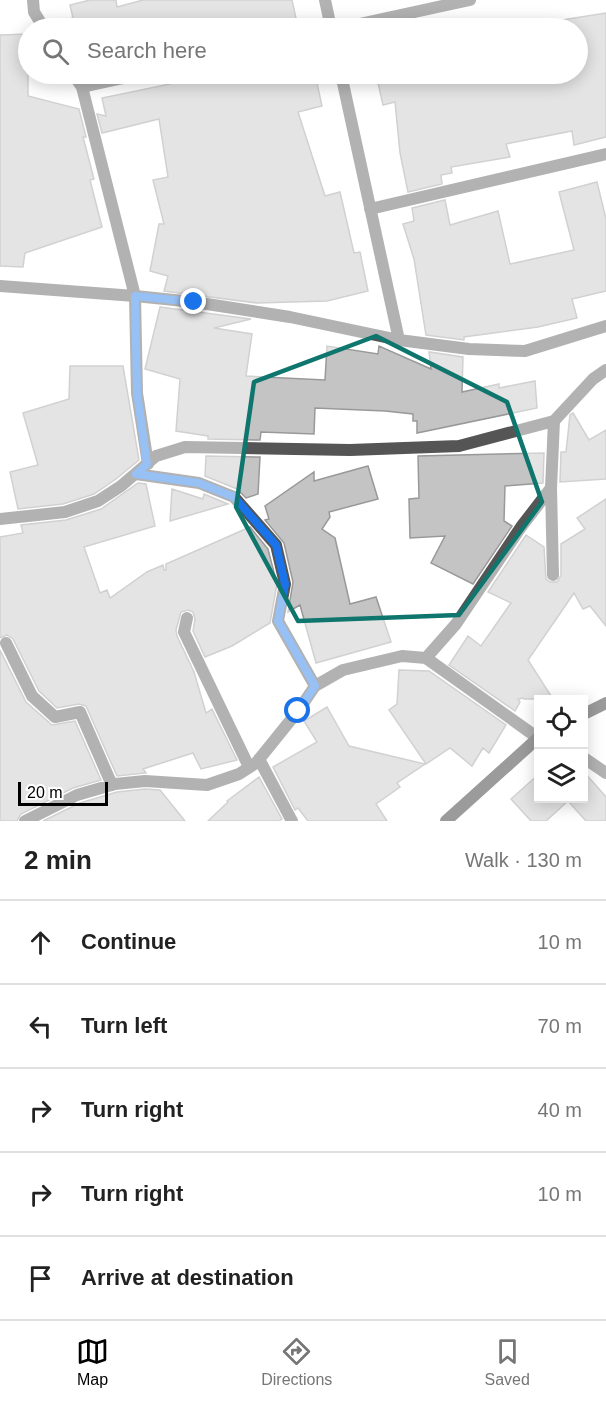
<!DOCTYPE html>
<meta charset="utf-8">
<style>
:root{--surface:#fff;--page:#f6f6f6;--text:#222;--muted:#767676;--line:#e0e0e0;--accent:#000}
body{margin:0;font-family:Helvetica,sans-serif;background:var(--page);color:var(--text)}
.controls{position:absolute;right:18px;bottom:18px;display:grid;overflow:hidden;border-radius:0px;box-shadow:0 3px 15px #0003}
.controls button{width:54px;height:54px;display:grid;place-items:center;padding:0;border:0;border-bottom:2px solid var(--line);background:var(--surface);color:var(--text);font:30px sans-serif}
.scale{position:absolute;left:18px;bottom:15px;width:90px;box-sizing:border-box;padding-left:6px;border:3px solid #000;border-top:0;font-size:16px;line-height:21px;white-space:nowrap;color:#000;-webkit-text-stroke:4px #fff;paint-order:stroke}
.stop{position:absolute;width:18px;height:18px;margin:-14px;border:4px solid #1a73e8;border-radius:50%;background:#fff}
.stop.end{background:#1a73e8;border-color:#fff;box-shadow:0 2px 6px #0008}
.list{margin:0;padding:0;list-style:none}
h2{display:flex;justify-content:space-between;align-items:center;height:78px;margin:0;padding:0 24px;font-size:26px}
h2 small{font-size:20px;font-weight:400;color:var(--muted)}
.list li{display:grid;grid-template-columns:39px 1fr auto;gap:18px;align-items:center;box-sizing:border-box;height:84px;padding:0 24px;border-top:2px solid var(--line)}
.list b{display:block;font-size:22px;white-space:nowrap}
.list em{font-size:20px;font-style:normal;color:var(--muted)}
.icon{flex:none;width:33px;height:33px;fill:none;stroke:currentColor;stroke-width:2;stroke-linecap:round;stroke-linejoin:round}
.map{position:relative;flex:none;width:606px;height:821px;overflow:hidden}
.search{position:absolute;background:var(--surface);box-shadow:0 3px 15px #0003;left:18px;right:18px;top:18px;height:66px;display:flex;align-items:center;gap:15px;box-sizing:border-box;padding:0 21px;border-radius:33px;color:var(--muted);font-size:22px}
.sheet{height:498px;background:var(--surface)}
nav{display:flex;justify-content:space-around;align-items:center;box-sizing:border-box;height:84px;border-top:2px solid var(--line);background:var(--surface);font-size:16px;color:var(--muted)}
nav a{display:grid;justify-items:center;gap:3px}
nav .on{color:var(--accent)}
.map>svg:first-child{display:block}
</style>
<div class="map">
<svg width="606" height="821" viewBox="0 0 606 821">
<rect width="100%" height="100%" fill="#fff"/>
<path fill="#c4c4c4" stroke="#999" stroke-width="1.5" d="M90 0H116L117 7 143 0H292L297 23 256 28H66L65 20 73 18 70 5Z
M606 13V137L574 145 572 131 506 144 510 157 451 167 452 173 441 175 442 184 408 192 400 153 395 102 383 105 376 74H578V28H531L568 19Z
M28 34V96L79 109 86 137H83L94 179 90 180 102 227 25 253 23 267 0 266V35Z
M191 74H315L322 106 298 112 325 196 340 192 354 253 360 252 368 291 327 301 257 303 164 291 168 276 150 271 159 224H164L153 180 168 177 159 119 102 133 97 114 106 116 102 98 170 84 169 81Z
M597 182 606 219V291L572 299 577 318 538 327 464 337V340L426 335 414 259 403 224 414 221 412 208 445 200 450 225 498 211 510 264 574 250 559 192Z
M160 307 251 319 214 328 252 334 246 376 325 380 327 346 378 354 379 346 431 369 429 352 463 357 462 392 499 384V388L535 381 537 408 417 433V421H413V414L385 411 315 408 314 434 261 432 260 440 208 439V436L176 431 180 379 145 369Z
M70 366H123L139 460 116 479 94 494 63 504 18 509 10 472 38 465 23 413 69 399Z
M573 413 589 440 606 430V479L560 482 561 452H566L570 415Z
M544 453 543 483 505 486 504 521 512 526 473 584 431 563 445 536 410 538 409 499 419 498 418 456Z
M206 456 260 457 258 494 246 498 237 489 205 476Z
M368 466 378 499 329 512 330 517 322 529 335 538 350 604 376 597 391 642 316 663 300 605 288 612 293 582 284 543 265 520 269 519 265 506 314 472V481Z
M138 483 146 484 155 526 84 547 100 593 107 590 110 598 147 572 163 565 164 570H166V564L250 527 268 549 277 584 270 623 232 646 205 657 193 631 195 619 193 612 188 610 181 612 176 630 177 636 194 672 206 713 212 709 237 760 201 769 193 753 143 769 146 773 117 776 86 706 79 704 57 708 39 691 13 639 7 635 0 638V537L23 533 21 525 66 520 101 509Z
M172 489 203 499 204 494 228 504 170 521Z
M606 499V626L590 606 583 609 574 593 528 660 553 699H524L523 698 518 699 520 702 515 711 449 665 468 636 481 646 511 603 488 592 526 535 544 547 546 579 550 582H557L561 575V544L585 529 577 518Z
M0 650 26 702 52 725 75 721 101 780 73 788 21 814 17 821H0Z
M399 670 429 671 506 725 489 753 483 748 472 766 450 748 426 764 389 710 397 704Z
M327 707 349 746 425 764 397 783 400 787 376 804 387 821H308L298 808 295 810 273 767 317 742 304 721Z
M584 772 606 797V821H586L568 801 546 821H531L511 799 538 775V798H584Z
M259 777 282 819 279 821H208L228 802 227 801Z
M145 789 160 790 185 821H43L80 803 117 792Z"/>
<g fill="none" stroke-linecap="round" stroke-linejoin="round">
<path stroke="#555" stroke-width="12" d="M135 296 137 393 148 464
M136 474 199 483 234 497 276 545 285 584 278 621 315 686
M584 758 606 773"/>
<path stroke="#555" stroke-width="12" d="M33 0 34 12 44 28
M325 0 331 28
M341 28 470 0
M73 74 82 87 135 296
M341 74 399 340
M82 87 142 74
M370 209 606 154
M0 286 135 296 194 302 290 317 399 340 469 349 525 351 606 326
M0 519 65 512 98 501 121 486 156 456 185 447 350 450 459 446 554 421 593 379 606 370
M553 575 551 488 554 421
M187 618 184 632 249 767
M6 643 32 696 55 717 80 712 112 785
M426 658 456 624 521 527 551 488
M259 759 292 821
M25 821 77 795 115 784 145 781 207 785 239 774 256 763 298 711 315 686 343 670 402 656 426 658 538 738"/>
<path stroke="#222" stroke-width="12" d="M584 714 606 703
M446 821 538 738"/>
</g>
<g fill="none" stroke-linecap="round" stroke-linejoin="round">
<path stroke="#1a73e8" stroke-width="8" d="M194 302 135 296 137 393 147 464 136 474 199 483 234 497 276 545 285 584 278 621 315 686 298 711"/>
</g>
<path d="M0 0H606V821H0ZM376 336 507 402 542 502 459 615 298 621 236 507 254 382Z" fill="#fff" fill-opacity=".55" fill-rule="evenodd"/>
<path fill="none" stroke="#0f766e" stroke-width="4.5" stroke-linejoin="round" d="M376 336 507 402 542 502 459 615 298 621 236 507 254 382Z"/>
</svg>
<div class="controls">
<button><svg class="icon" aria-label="locate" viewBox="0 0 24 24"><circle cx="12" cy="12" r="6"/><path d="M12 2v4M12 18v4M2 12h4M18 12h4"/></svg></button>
<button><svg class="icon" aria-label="layers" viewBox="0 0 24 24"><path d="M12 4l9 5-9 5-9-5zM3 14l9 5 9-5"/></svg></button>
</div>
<div class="scale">20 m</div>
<div class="stop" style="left:298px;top:711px"></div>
<div class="stop end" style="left:194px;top:302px"></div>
<div class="search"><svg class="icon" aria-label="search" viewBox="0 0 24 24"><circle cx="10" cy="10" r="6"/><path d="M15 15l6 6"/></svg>Search here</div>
</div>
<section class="sheet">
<h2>2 min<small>Walk · 130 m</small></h2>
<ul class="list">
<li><svg class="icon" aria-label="ahead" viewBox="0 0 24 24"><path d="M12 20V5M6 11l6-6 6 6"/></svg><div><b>Continue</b></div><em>10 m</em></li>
<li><svg class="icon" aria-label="left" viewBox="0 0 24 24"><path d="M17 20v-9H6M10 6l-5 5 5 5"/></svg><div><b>Turn left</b></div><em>70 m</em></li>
<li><svg class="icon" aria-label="right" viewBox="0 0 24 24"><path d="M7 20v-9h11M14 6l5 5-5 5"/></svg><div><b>Turn right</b></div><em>40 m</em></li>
<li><svg class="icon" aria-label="right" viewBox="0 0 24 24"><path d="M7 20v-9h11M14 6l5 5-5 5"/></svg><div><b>Turn right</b></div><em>10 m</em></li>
<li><svg class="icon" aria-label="arrive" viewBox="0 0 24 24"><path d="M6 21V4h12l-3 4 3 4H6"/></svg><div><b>Arrive at destination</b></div></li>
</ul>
</section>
<nav>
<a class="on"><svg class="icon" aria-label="map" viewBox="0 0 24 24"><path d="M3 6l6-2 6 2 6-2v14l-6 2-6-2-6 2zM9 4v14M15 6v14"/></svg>Map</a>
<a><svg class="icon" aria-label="directions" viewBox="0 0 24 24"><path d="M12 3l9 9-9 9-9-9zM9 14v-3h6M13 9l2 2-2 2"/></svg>Directions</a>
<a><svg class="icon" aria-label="saved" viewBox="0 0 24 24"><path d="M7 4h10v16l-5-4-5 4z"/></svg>Saved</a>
</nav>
